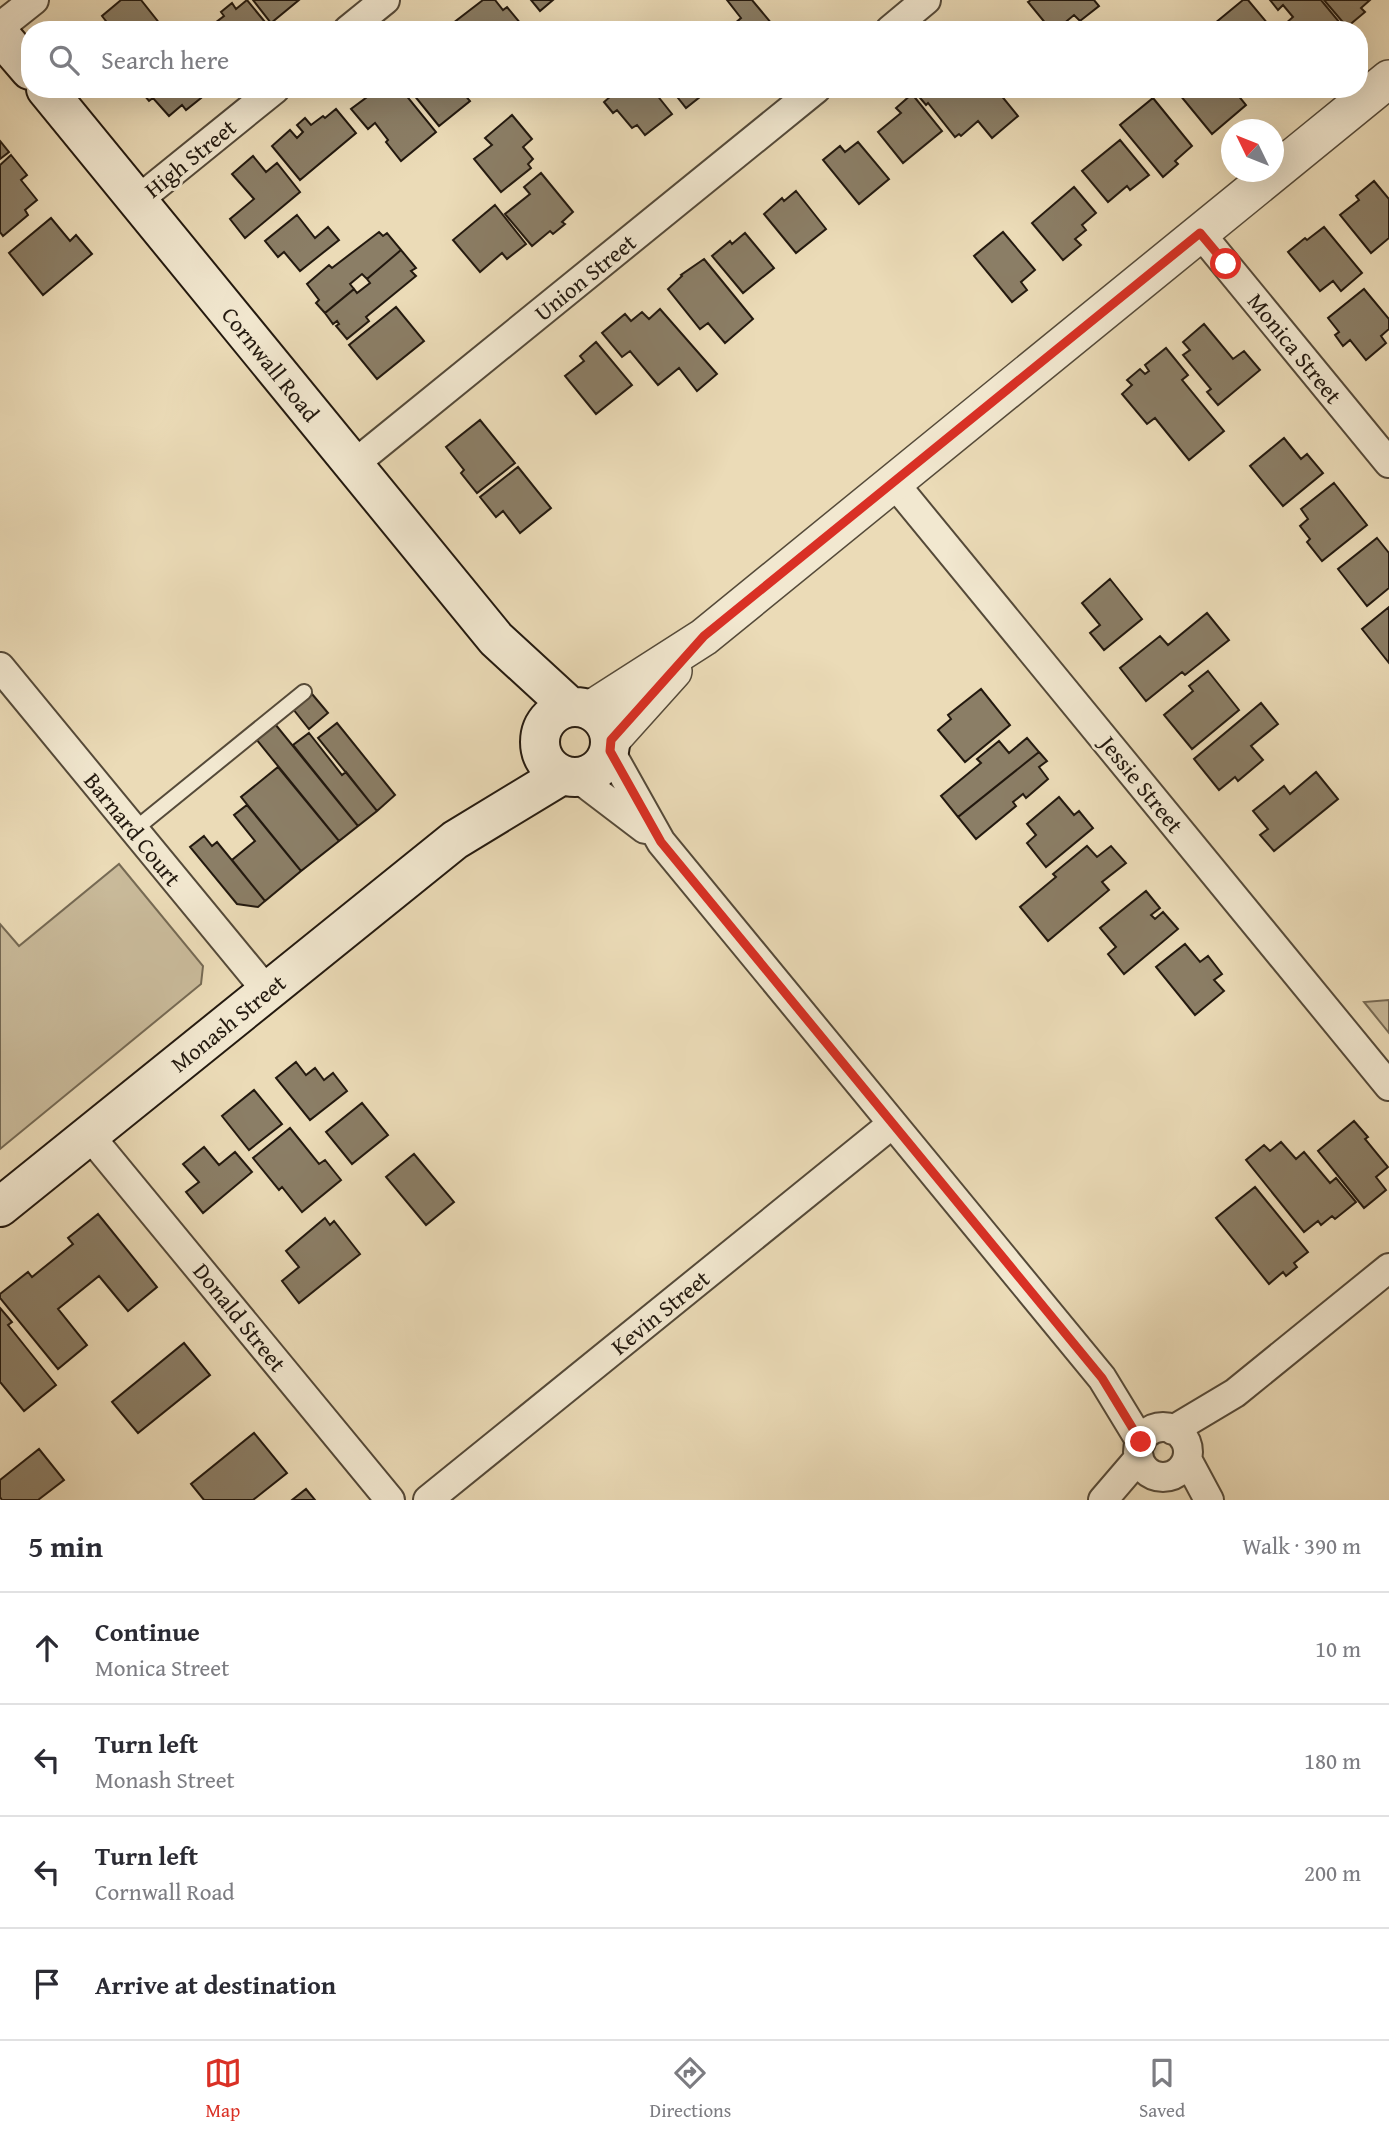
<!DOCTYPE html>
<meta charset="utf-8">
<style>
:root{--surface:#fff;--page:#f7f7f7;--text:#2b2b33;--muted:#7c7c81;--line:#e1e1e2;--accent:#d93025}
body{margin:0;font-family:"Gentium Book Plus",serif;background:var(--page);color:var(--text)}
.compass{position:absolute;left:1221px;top:119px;width:63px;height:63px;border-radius:50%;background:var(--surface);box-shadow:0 7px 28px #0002;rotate:313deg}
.stop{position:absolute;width:21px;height:21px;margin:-16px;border:5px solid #d93025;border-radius:50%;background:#fff}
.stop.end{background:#d93025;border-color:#fff;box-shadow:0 2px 7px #0008}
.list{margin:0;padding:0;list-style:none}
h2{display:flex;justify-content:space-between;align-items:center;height:91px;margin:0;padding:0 28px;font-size:30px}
h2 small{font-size:23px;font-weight:400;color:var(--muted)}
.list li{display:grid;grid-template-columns:46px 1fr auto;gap:21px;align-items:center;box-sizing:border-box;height:112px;padding:0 28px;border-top:2px solid var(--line)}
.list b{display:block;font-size:26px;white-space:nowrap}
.list p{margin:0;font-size:23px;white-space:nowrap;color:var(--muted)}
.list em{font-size:23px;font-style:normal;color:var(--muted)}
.icon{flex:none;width:38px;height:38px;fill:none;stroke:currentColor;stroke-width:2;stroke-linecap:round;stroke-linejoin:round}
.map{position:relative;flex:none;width:1389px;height:1500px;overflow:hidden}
.search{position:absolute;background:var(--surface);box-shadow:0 7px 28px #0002;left:21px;right:21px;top:21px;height:77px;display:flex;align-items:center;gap:18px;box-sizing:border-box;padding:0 24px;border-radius:28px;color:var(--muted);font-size:26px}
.sheet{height:539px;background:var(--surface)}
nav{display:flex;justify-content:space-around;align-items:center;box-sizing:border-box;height:98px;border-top:2px solid var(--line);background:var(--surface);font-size:19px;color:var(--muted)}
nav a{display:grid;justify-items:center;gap:4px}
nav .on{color:var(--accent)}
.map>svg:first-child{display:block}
</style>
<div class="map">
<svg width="1389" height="1500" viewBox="0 0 1389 1500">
<rect width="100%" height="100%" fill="#ebdbb7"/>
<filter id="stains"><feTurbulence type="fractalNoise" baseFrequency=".00286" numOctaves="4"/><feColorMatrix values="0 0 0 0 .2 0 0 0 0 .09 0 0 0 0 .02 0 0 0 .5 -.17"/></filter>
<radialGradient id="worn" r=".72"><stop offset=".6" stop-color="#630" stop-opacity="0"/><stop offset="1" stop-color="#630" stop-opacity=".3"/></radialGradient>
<path fill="#c9ba9a" stroke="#766a54" stroke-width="2" d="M119 864 203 966 201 984 0 1149V924L19 946Z
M1389 1000V1033L1364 1002Z"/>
<path fill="#8b7e66" stroke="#23190f" stroke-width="2" d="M121 0H141L164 29 113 30 102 16Z
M247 0 265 22 256 30H221L215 23 224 16 221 12 232 3 236 9Z
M253 0H299L271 23Z
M483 0H495L503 10 507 7 526 30H444Z
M531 0H553L540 11Z
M727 0H752L777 30H727L741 18Z
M1031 0H1094L1099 6 1080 21 1074 15 1056 30H1051L1028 2Z
M1243 0H1248L1273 30H1211L1209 28Z
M1270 0H1321L1345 29 1290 30 1285 24 1293 17 1283 5 1278 10Z
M1324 0H1370L1361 8 1365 12 1347 27Z
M139 89H194L201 98 186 110 182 105 169 116 153 98 149 101Z
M364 89H401L436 132 401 161 386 142 388 140 375 123 368 129 351 109 367 97 362 91Z
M409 89H460L470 101 439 126Z
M619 89H652L672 114 645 135 637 125 632 128 617 110 613 113 604 102Z
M671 89H715L707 96 705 93 686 108Z
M920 89H996L1018 116 992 138 978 121 961 136 959 134 955 137 928 103 926 105 916 93Z
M1175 89H1233L1246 105 1212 134Z
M912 94 942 131 903 163 878 132 901 113 896 108Z
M1153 98 1192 146 1175 161 1178 164 1163 177 1120 125Z
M336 109 356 133 300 180 272 146 290 130 297 138 303 132 297 125 305 118 311 125 323 116 325 118Z
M512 115 532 139 523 147 533 159 528 164 531 168 501 192 474 159 492 145 485 138Z
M1120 140 1149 175 1130 190 1127 186 1108 202 1082 171Z
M0 141 9 152 0 159Z
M858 142 889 179 859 204 823 160 840 146 845 152Z
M11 155 27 175 21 180 37 200 25 210 28 215 3 236 0 232V165Z
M253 156 266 172 277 163 300 192 245 238 230 219 254 199 232 174Z
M541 173 573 212 562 222 565 224 553 234 550 231 532 246 505 214 530 194 524 187Z
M1374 181 1389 199V238L1371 253 1340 215 1359 200 1356 196Z
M1074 187 1096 213 1082 225 1086 230 1075 239 1081 245 1063 260 1032 223Z
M796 191 826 229 796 253 764 214 782 198 784 201Z
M495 205 526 244 507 259 502 253 480 272 453 240Z
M297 215 315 238 328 227 339 240 300 271 284 252 278 257 265 241Z
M51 218 70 241 76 235 92 254 43 295 9 253Z
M1324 227 1362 273 1341 291 1333 281 1320 291 1288 252 1305 238 1307 240Z
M379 232 383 236 387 233 401 250 367 279 362 274 350 284 354 289 325 313 316 303 319 300 307 284 329 265 332 268Z
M1003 232 1035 270 1021 282 1027 290 1012 302 974 256Z
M745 233 774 268 743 293 712 256 730 241 732 244Z
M401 250 416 268 411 271 416 276 366 317 369 321 347 339 336 326 339 324 337 321 333 324 325 313 354 289 357 293 370 283 367 279Z
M704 259 753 319 725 343 708 323 700 329 668 289 682 276 681 275Z
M1364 289 1389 319V329L1381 336 1386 343 1366 360 1350 340 1343 346 1335 335 1339 332 1328 318Z
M396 307 424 341 377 379 349 345Z
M660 309 717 374 697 391 679 368 658 385 630 351 622 357 602 333 625 314 631 321 642 312 649 319Z
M1204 324 1233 359 1244 351 1260 370 1218 405 1207 392 1211 389 1183 355 1190 350 1183 342Z
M596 342 632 385 596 414 565 376 584 361 580 356Z
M1166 348 1188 375 1182 380 1224 431 1189 460 1155 418 1147 424 1122 394 1132 385 1127 380 1140 369 1145 374 1149 371 1145 365Z
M480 420 515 463 477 493 461 473 464 470 446 447Z
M1284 438 1301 459 1307 454 1323 473 1283 506 1250 466Z
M518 467 551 508 520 533 503 511 496 517 480 497Z
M1334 483 1367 525 1322 561 1307 542 1310 539 1300 526 1308 519 1301 509Z
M1377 538 1389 553V588L1367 606 1338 569Z
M1110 579 1142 619 1104 650 1090 633 1100 625 1082 603Z
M1389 607V663L1362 629Z
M1207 613 1229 640 1185 675 1182 672 1146 701 1120 668 1160 636 1168 645Z
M1208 671 1239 710 1192 749 1164 715 1193 691 1189 686Z
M981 689 1010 725 965 762 938 730 951 719 948 715Z
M312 694 328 713 309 729 293 709Z
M1261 703 1278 724 1251 746 1263 760 1238 781 1235 777 1219 790 1194 759Z
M337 723 395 795 377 811 318 738Z
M275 724 358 826 339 841 256 739Z
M309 733 342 775 346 772 377 811 358 826 293 745Z
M1027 738 1039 752 958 817 941 796 981 763 977 759 999 741 1009 753Z
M1039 752 1047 761 1039 767 1048 779 1026 798 1023 794 1013 802 1016 806 976 839 958 817Z
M278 767 339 841 301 871 241 797Z
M1316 772 1338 799 1274 851 1260 835 1268 829 1253 811 1284 786 1290 794Z
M1059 797 1074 815 1079 811 1093 828 1046 867 1027 843 1036 835 1027 824Z
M247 805 301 871 265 901 232 860 255 841 234 815Z
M204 836 212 846 217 842 265 901 258 907 237 904 190 847Z
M1087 846 1097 857 1111 846 1126 863 1102 882 1109 890 1048 941 1020 907 1056 877 1053 874Z
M1146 891 1160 908 1151 915 1155 919 1163 912 1178 929 1124 974 1108 954 1116 947 1100 928Z
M1185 944 1200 962 1208 956 1222 974 1214 980 1224 991 1195 1015 1156 967Z
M296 1062 306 1075 315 1068 324 1080 333 1073 347 1091 310 1120 276 1078Z
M254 1090 282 1124 249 1150 222 1116Z
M362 1103 388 1135 352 1164 326 1132Z
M1354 1121 1368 1137 1365 1139 1388 1167 1376 1177 1386 1190 1364 1208 1318 1151Z
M290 1128 319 1164 325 1160 341 1180 302 1212 282 1187 279 1190 253 1158Z
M1281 1142 1296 1159 1304 1152 1330 1183 1336 1178 1356 1202 1335 1219 1332 1216 1321 1225 1318 1221 1304 1232 1246 1160 1264 1145 1270 1151Z
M204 1147 219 1165 235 1152 252 1172 203 1213 186 1192 199 1182 183 1164Z
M414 1154 454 1202 426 1225 386 1177Z
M1255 1187 1308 1252 1294 1263 1297 1267 1286 1276 1283 1272 1269 1284 1216 1218Z
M98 1214 157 1287 128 1311 99 1276 58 1309 87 1345 58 1369 0 1298V1294L28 1272 32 1277 73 1244 68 1238Z
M325 1218 330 1225 334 1221 360 1254 299 1303 282 1281 299 1267 286 1251Z
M0 1308 12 1322 8 1325 56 1385 24 1411 0 1382Z
M184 1343 210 1375 138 1433 112 1402Z
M254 1433 287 1473 253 1500H204L191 1484Z
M39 1449 64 1480 38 1500H2L0 1497V1480Z
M306 1489 315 1500H292Z"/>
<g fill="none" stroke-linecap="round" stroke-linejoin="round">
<g stroke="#554a39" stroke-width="18">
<path id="service" d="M134 830 304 692"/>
</g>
<g stroke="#554a39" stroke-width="32">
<path id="minor" d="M0 27 34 0
M348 30 385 0
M890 30 926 0
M138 200 275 89
M1200 233 1389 463
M353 465 816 89
M894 483 1389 1086
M0 667 267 991
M610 751 661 842 1102 1378 1141 1442
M578 778 645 829
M89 1135 390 1500
M1138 1452a25 25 0 1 1 50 0a25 25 0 1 1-50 0Z
M1173 1430 1235 1393 1389 1268
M1187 1459 1209 1500
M428 1500 892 1124
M1103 1500 1139 1458"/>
</g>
<g stroke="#554a39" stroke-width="40">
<path id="tertiary" d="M590 710 704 637 1389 79
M611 740 673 671"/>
</g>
<g stroke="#23190f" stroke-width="42">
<path id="secondary" d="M0 35 30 70
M46 89 496 639 570 707
M540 742a35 35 0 1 1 70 0a35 35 0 1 1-70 0Z
M0 1207 455 840 562 775"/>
</g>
<use href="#service" stroke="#f2e8d0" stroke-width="14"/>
<use href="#minor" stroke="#f2e8d0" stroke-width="28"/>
<use href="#tertiary" stroke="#f2e8d0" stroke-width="37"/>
<use href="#secondary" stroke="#f2e8d0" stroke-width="38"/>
</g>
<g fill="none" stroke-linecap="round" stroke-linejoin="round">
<path stroke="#d93025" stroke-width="9" d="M1141 1442 1102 1378 661 842 610 751 611 740 704 636 1200 233 1226 264"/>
</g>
<g text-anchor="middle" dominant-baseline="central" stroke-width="6" stroke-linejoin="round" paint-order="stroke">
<g font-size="23" fill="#23190f" stroke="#f2e8d0">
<text transform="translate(190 158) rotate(-39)">High Street</text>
<text transform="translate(585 277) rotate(-39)">Union Street</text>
<text transform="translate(1295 348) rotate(51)">Monica Street</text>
<text transform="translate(271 364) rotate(51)">Cornwall Road</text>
<text transform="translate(1142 784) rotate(51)">Jessie Street</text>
<text transform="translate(133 829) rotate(51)">Barnard Court</text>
<text transform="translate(228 1023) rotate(-39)">Monash Street</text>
<text transform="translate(660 1312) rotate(-39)">Kevin Street</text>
<text transform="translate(240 1317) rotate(51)">Donald Street</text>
</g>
</g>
<rect width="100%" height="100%" filter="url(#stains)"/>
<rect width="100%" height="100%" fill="url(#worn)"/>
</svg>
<svg class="compass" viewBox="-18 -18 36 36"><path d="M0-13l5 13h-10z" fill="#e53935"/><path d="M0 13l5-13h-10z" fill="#7c7c81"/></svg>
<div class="stop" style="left:1226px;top:264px"></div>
<div class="stop end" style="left:1141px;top:1442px"></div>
<div class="search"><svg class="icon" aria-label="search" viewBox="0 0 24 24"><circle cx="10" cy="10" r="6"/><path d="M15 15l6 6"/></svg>Search here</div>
</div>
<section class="sheet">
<h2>5 min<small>Walk · 390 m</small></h2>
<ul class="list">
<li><svg class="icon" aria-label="ahead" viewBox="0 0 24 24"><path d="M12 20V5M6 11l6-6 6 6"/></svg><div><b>Continue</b><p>Monica Street</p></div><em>10 m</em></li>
<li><svg class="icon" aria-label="left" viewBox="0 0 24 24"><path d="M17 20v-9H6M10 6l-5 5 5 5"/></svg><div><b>Turn left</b><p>Monash Street</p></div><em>180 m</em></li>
<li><svg class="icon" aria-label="left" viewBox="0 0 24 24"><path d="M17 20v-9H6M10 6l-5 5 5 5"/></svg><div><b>Turn left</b><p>Cornwall Road</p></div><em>200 m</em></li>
<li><svg class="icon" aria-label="arrive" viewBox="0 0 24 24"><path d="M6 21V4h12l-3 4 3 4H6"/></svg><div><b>Arrive at destination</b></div></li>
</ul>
</section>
<nav>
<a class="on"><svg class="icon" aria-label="map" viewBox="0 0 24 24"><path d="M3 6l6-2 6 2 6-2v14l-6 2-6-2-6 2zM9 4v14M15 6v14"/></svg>Map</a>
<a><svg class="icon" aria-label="directions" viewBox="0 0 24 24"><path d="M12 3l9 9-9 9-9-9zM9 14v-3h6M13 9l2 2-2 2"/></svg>Directions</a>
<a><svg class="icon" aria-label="saved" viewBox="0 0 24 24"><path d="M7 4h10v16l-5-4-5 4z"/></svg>Saved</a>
</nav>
